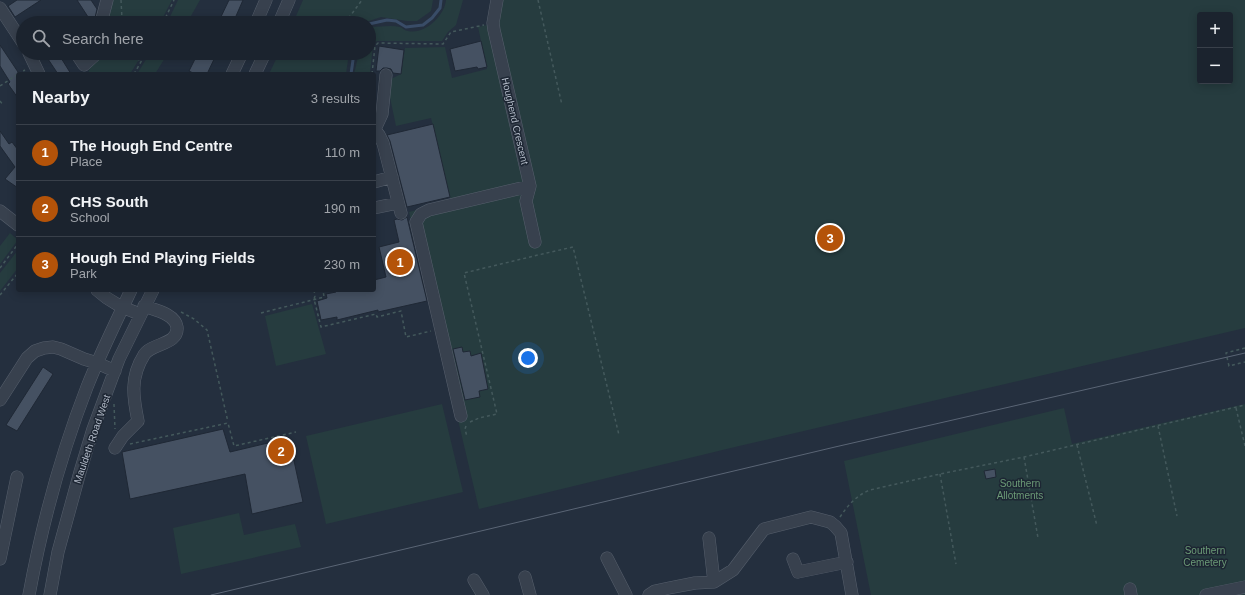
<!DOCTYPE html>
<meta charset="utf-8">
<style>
:root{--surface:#1b232e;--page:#282f3a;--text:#f1f3f6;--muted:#a0a4aa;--line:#39404a;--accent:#b45309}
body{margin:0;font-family:Helvetica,sans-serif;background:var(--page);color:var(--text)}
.controls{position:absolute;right:12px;top:12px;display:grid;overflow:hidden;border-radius:4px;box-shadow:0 2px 10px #0003}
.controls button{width:36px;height:36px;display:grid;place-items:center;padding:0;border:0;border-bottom:1px solid var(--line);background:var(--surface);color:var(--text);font:20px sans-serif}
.you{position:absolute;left:528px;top:358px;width:14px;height:14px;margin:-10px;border:3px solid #fff;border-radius:50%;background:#1a73e8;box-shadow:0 0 0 6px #1a73e833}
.badge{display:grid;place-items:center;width:26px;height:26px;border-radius:50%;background:var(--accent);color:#fff;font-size:13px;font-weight:700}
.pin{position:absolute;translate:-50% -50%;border:2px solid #fff;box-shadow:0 1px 4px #0006}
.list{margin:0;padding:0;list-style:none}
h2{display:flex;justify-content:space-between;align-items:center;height:52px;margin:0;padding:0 16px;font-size:17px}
h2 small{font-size:13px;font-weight:400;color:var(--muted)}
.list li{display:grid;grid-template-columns:26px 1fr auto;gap:12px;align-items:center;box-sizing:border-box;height:56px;padding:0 16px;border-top:1px solid var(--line)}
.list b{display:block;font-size:15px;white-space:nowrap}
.list p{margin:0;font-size:13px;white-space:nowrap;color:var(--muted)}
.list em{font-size:13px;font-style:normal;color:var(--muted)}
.icon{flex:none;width:22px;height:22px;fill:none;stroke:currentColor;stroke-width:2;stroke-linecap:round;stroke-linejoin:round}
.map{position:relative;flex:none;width:1245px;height:595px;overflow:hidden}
.search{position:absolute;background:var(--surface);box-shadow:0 2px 10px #0003;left:16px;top:16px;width:360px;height:44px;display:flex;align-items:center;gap:10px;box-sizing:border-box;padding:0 14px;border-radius:22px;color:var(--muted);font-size:15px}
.panel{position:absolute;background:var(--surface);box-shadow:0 2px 10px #0003;left:16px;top:72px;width:360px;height:220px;border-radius:4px}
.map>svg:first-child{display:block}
</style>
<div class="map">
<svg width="1245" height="595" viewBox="0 0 1245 595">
<rect width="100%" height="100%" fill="#242f3e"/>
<path fill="#263c3f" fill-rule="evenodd" d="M108 0H172L160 23H102Z
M178 0H200L187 23H167Z
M303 0H433L431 11 417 21H407L381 17 363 23H293Z
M446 0H463L456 25 448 32 442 41H377L373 44 370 74H354L359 53H369V29L371 27C380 27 391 25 400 27 403 28 405 31 408 31 425 35 445 15 446 0Z
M491 0H1245V328L739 446 479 509 409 212 451 201 431 118 396 126 389 93V80L401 74 405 48 445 47 452 78 487 69 478 27 487 25ZM1200 15H1230V81H1200Z
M94 53H143L130 74H88Z
M150 53H168L155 74H137Z
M279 53H349L346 74H269Z
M10 233 18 240 0 264V246Z
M18 250V268L0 291V273Z
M312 304 326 354 276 366 265 316Z
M442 404 463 492 326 524 306 436Z
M1245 404V595H871L844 461 1064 408 1072 444Z
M239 513 244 535 295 524 301 547 181 574 173 528Z"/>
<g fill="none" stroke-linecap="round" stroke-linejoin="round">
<path stroke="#394c67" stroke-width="3" d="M369 24 387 20 396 21 406 27 423 25 432 18 440 8 441 0
M351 74 354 53"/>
</g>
<path fill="#455162" stroke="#1f2835" d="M17 0H41L15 17 8 6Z
M77 0H91L97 9 94 22 92 23Z
M229 0H243L233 23H218Z
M481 41 487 67 478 69 477 67 455 71 450 49Z
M0 45 18 72V98L8 84 10 82 0 66Z
M379 46 404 50 401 74 393 73 391 69 387 68H383L380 71H376Z
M44 53H58L71 74H58Z
M196 53H217L207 74H195L189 71 195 59H193Z
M433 124 450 197 407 207 390 141 387 135Z
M0 131 9 144 12 142 18 150V188L5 179 15 167 0 146Z
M407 217 427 301 378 312V310L337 320V317L321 320 317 301 327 298 326 294 336 292 335 290H374V280L386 277 379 247 399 242 394 220 397 219 402 220Z
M462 347 463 352 470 351 471 356 481 353 488 389 479 391 480 397 465 400 453 349Z
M43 367 53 374 17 431 6 425Z
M223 429 230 452 289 438 303 502 252 514 245 474 130 499 122 452Z
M995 469 996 477 986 479 984 471Z"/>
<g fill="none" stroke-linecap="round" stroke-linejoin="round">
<g stroke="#565f6c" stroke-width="13">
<path id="minor" d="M497 0 493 23 494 30 530 186 526 201 535 242
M0 8 23 43
M101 23 107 0
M256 23 266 0
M279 23 289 0
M29 53 39 74
M76 53 84 65 94 56 95 53
M232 74 242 53
M255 74 265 53
M374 129 379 135 383 143 401 213
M375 129 382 114 386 75
M374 182 392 177
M374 208 398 203
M0 211 18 225
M97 290C110 302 123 308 140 314
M0 400 27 358 35 351 44 348 53 347 61 349 84 359 97 363 115 371
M461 416 416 222 421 214 429 210 530 186
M115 448 123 436 138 421C133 397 130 377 144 355 151 343 179 345 177 327 175 314 155 310 144 306
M709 538 714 582
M607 558 626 595
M0 559 17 477
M793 559 798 572 847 562
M525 577 530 595
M474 580 483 595
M1130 589 1131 595
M29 595C42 524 61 454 87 387 100 354 116 322 131 290
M50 595 58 552 80 472 93 429 119 359 153 290
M649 595 655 591 669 588 695 583 714 582 733 570 764 529 811 517 830 522 835 526 841 533 852 595
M1206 595 1245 587"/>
</g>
<path stroke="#44595c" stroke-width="1.5" stroke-dasharray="3 3" stroke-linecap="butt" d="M121 0 122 19
M538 0 562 105
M114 18 122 19 124 23
M163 23 174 0
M345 23 362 0
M134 53 140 61
M276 54C288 57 314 61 324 53
M18 74 25 70
M134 74 146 53
M372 74 375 46 378 43 443 44 451 32 484 25
M0 86 18 74
M0 101 3 105
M374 251H375
M0 268 18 244
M314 290 315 296 314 299 321 327 376 314 377 317 401 311 406 337 431 331
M0 295 18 273
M181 312 194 319 207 330 228 422
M261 313 324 297 323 290
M1245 348 1226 353 1229 366 1245 362
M114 404 115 429
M1236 408 1245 446
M470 422 479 418 497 414 464 273 538 255 573 247 619 435
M466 426 465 429 467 437
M1158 426 1177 516
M130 444 228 423 234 446 296 432
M1077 445 1097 526
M1024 457 1038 538
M940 474 956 564
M840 517C848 505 857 495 870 490L940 474 1024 457 1245 405"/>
<use href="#minor" stroke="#38414e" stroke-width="12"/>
<path stroke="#5a6575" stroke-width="1" d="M211 595 835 447 1245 353"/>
</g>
<g text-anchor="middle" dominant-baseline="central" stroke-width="3" stroke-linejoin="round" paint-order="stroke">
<g font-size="10" fill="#b4bcc9" stroke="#1d2633">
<text transform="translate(515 121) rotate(77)">Houghend Crescent</text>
<text transform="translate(92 439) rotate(-71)">Mauldeth Road West</text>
</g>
<g font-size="10" fill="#6b9a76" stroke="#1d2633">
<text x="1020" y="483">Southern<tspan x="1020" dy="12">Allotments</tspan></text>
<text x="1205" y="550">Southern<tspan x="1205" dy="12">Cemetery</tspan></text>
</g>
</g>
</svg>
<div class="controls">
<button>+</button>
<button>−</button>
</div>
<div class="you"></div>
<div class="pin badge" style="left:400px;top:262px">1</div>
<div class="pin badge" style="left:281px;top:451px">2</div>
<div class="pin badge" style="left:830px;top:238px">3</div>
<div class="search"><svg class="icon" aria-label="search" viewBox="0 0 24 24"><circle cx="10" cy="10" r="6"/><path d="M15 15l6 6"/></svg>Search here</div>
<section class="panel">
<h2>Nearby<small>3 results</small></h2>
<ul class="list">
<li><span class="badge">1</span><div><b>The Hough End Centre</b><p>Place</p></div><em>110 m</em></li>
<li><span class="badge">2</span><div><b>CHS South</b><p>School</p></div><em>190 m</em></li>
<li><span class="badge">3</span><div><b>Hough End Playing Fields</b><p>Park</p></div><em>230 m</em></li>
</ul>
</section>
</div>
